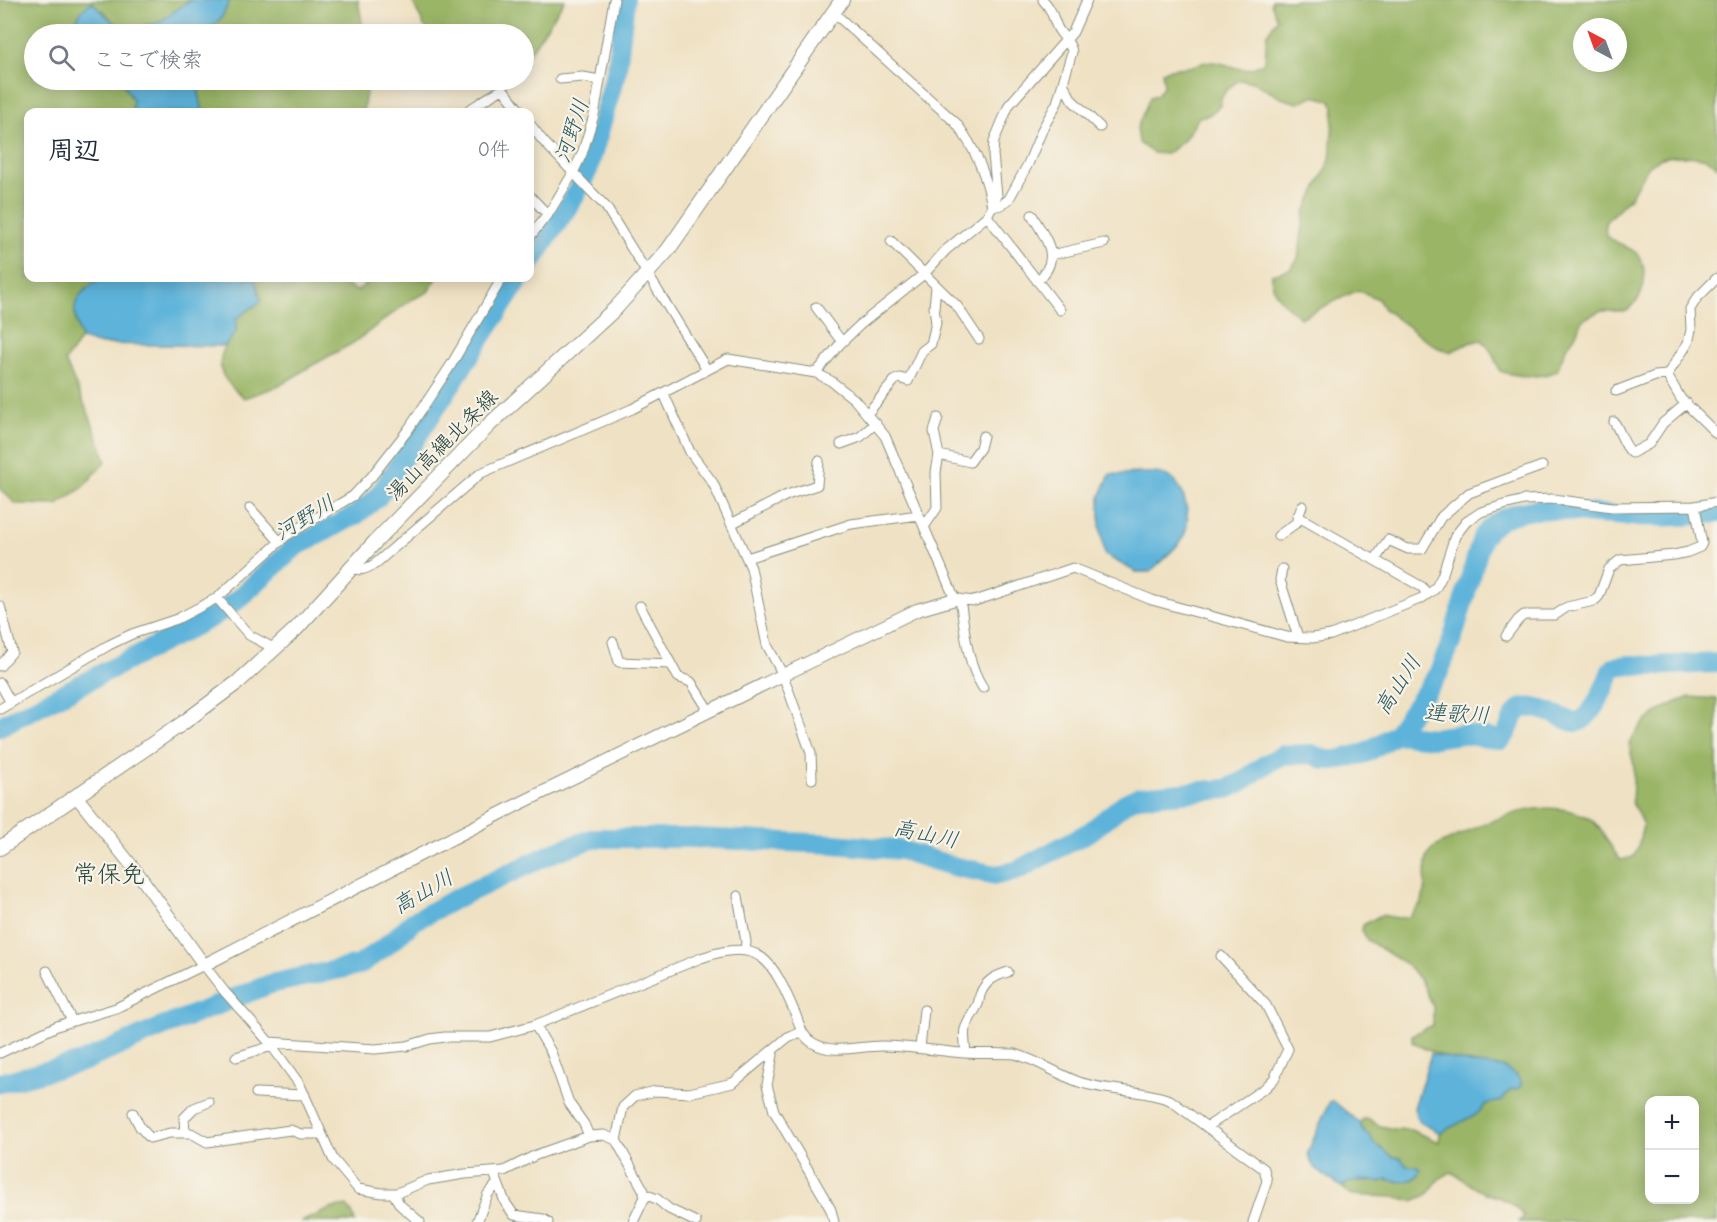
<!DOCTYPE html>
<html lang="ja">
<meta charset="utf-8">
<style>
:root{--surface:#fff;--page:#f6f6f7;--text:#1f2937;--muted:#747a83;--line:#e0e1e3}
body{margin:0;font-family:"Comic Neue","Klee One",sans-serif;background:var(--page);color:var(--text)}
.controls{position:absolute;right:18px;bottom:18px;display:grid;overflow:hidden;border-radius:12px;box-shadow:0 3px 15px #0003}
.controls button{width:54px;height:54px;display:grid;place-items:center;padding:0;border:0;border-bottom:2px solid var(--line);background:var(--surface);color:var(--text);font:30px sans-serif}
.compass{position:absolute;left:1573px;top:18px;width:54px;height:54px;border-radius:50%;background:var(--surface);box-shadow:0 3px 15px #0003;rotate:319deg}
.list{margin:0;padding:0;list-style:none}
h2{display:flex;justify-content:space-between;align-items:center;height:78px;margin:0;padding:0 24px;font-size:26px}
h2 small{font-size:20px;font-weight:400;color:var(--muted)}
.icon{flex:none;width:33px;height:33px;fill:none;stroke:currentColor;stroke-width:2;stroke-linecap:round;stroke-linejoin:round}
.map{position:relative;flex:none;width:1717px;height:1222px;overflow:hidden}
.search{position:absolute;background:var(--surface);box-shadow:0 3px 15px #0003;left:24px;top:24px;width:510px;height:66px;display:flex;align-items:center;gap:15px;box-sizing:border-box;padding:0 21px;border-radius:33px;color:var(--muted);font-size:22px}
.panel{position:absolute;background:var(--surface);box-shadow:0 3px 15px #0003;left:24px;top:108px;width:510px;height:174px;border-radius:12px}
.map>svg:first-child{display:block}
</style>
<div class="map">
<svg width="1717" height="1222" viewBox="0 0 1717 1222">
<rect width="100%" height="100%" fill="#f7f3e8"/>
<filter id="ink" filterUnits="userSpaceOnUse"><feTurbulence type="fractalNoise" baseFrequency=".0167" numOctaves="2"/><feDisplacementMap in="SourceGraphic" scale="12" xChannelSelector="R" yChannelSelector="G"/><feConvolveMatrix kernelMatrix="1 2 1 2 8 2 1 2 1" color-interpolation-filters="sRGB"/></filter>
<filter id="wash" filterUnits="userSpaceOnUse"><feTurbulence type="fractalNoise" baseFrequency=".008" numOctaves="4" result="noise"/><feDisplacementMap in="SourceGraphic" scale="24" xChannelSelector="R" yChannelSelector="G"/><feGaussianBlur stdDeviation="1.35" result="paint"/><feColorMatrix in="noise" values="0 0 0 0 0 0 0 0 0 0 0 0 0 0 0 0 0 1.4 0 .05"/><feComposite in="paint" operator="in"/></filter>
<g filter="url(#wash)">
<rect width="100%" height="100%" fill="#efe1c3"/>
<path fill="#9ab566" stroke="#5c794d" stroke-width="1.5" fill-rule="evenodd" d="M0 0H193L184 4 158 23 136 28 114 23 103 10 75 21V34H34V80H121L133 100 132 112H28V278H102C71 297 71 305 81 339L65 361 90 417 106 461 82 488 57 505 16 504 0 489Z
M230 0H358L364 34H206L222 17Z
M412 0H565L524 61V34H434L424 26Z
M1272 0H1717V167C1709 154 1668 153 1655 161 1644 168 1638 185 1631 196 1623 205 1613 213 1605 223L1606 235C1615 243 1625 245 1635 252 1647 261 1646 284 1640 296 1637 302 1631 306 1627 311H1600L1582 320 1575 336 1566 348 1557 371C1539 378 1518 377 1500 371L1491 351 1482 340 1469 343 1450 352 1436 347 1384 309 1378 299 1358 290 1300 318C1286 305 1270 295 1272 274L1290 269 1298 259 1305 212 1330 160 1334 107 1330 100 1313 96 1298 103 1281 98 1253 82 1239 80C1230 87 1220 93 1220 106L1209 115 1199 117 1184 140 1167 154 1153 153 1139 143 1137 128 1150 97 1157 95 1164 85 1162 72C1174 67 1177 68 1189 67 1195 66 1201 62 1207 62 1233 60 1239 80 1265 61L1267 34 1277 19 1271 3ZM1582 27H1618V63H1582Z
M196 80H368L363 112H203Z
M255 278H345L342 284 357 291 373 278H437L428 292 411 300 353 343 311 366 279 386 244 398C226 383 212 370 226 345 232 333 236 335 236 319L261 301Z
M1690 697 1717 699V1222H1519L1524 1216C1509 1197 1499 1199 1479 1190 1469 1185 1461 1177 1451 1172L1439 1179 1427 1195 1413 1201 1394 1197 1350 1195 1342 1187 1352 1181 1413 1180 1419 1176 1421 1170 1418 1167 1407 1166 1400 1158C1385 1157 1365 1136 1360 1123L1363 1119H1369L1380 1126 1395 1129 1411 1130 1439 1142 1440 1133 1477 1114 1486 1104 1502 1101 1510 1090 1518 1088 1503 1067C1470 1064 1441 1059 1412 1042V1035L1433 1025V1007L1422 982 1406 964 1367 940 1362 930 1363 925 1381 915 1398 918 1409 917C1413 913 1418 908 1421 903 1429 889 1421 860 1431 850 1438 843 1452 839 1460 835 1497 817 1547 796 1587 817 1603 826 1609 848 1621 860L1633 857 1638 847 1643 825 1632 802 1634 766 1629 744C1643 717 1663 707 1690 697ZM1650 1100H1694V1200H1650Z
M347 1206 353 1214 355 1222H301L332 1208Z"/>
<path fill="#5db3da" stroke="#3e7887" stroke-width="1.5" d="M193 0H230L222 17 206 34H75C75 18 79 11 92 2L114 23 136 28 158 23 184 4Z
M121 80H196L203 112H132L133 100Z
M102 278H255L261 301 236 319V332L225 346 97 344 81 339C71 305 71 297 102 278Z
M1110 474C1127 475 1145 471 1161 474 1172 476 1180 485 1183 495 1197 537 1177 545 1150 572H1136L1105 555 1100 525V497Z
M1431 1054 1474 1064 1503 1067 1517 1076 1522 1083 1519 1088 1510 1090 1502 1101 1486 1104 1477 1114 1440 1133 1418 1121 1414 1108Z
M1333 1101 1360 1123 1363 1131 1370 1136 1374 1143 1393 1157 1400 1158 1407 1166 1418 1167 1421 1170C1416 1183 1398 1184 1387 1179L1380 1183C1369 1179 1351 1179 1342 1187 1328 1177 1309 1170 1308 1152L1329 1103Z"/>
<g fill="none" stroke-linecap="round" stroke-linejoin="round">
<path stroke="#5db3da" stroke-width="20" d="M530 264 573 199 588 170 617 69 625 0
M0 726 214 616 236 601 295 547 356 515 378 497 520 278
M1396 734 1433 738 1461 734 1501 740C1511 732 1510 716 1521 709 1526 706 1533 708 1539 709 1551 711 1562 719 1574 722 1590 725 1606 684 1611 671L1615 667 1630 665 1649 666 1717 663
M0 1083 82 1062 160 1028 270 984 359 965 385 947 414 921 457 898 557 851 595 838H693L835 844 901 850 952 866 996 875 1016 871 1091 831 1125 803 1138 797 1226 789 1240 783 1266 764 1283 755 1312 754 1325 760H1337L1366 753 1396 734 1438 674 1452 640 1482 538C1490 526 1501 518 1515 514 1541 505 1570 512 1597 514 1636 517 1678 518 1717 513"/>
</g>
</g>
<g filter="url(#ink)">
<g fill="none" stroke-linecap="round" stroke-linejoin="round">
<g stroke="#878f7c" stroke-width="11">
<path id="minor" d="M833 12 956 123C975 148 987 176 992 207L1001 205 1009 199 1028 164 1043 128 1057 103 1072 52C1071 42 1062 37 1057 27 1052 15 1052 10 1043 0
M560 79 583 77 599 80
M1064 85 1072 100 1100 127
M465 112C478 105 489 96 503 89L521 112
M530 124 543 141 606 207 707 370
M530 196 548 215
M1032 215C1046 239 1063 259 1037 281
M987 216 1060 310
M530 237 552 208 573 173 582 154 594 115 614 0
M891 241 957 306 979 339
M1051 255 1104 243
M1717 278 1697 298 1690 309 1691 330 1688 343 1667 375 1681 399 1717 434
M816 307 842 342
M816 373 840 344 861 324 924 274 946 250 987 216 997 196 993 154 994 141 1009 105 1073 32 1087 0
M1616 391 1655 376 1667 375
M664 394 690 452 713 483 751 568 767 645 783 675 811 753 812 779
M867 414 895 380 900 378 908 381 922 351 931 344 936 323 934 307 936 287
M1614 422C1621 432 1623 445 1632 453L1649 444 1663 423 1687 403
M841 444 860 437 876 423
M939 455 970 462 980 448 983 436
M250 508 280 542
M1297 516 1422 587 1427 594
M731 524 787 495 817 485 819 461
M924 527 937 508 936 472 939 455 934 431 938 418
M1278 536 1296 523 1302 506
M747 558 851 524 919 515
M1375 560 1388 540 1408 549H1422L1441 517 1469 493 1542 466
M352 568C361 572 367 568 375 564L481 473 632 409 728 359 816 373 831 381 854 399 885 436 955 599 975 601 1073 568 1152 600 1287 637 1312 638 1331 635 1422 598 1435 589 1442 576 1455 536 1466 522 1481 512 1504 505 1524 500 1553 499 1612 507 1695 506 1717 502
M1282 569 1280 580 1298 637
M217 598 249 635 275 649
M960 599C965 630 966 661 983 688
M0 606 12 652 0 666
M640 606 678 677 691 682 709 711
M1506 636 1518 620 1524 615H1555L1567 607 1594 601 1599 596 1609 569 1620 560 1674 555 1688 552 1700 547 1702 543 1695 506
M613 642 619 662 671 664
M0 683 11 703
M0 709 109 645 132 634 177 619 217 598 286 536 353 496 372 476 408 430 451 365 502 278
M738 896 746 942 745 949
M47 971 72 1021
M535 1025 551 1052 569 1103 584 1124 589 1136
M269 1042 375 1049 407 1046 430 1039 445 1037H490L535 1025 701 958C761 937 772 960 795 1013 800 1025 801 1036 813 1043 833 1055 859 1046 881 1046 909 1046 936 1051 964 1053 981 1054 998 1053 1015 1054 1037 1060 1057 1074 1079 1082 1109 1092 1141 1089 1170 1100L1264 1169 1267 1181 1253 1222
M920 1048 924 1010
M771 1051 773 1055 767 1085 774 1111 825 1199 831 1210 834 1222
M0 1053 57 1026 116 1008 204 965 224 991 269 1042 300 1085 333 1159 358 1189 382 1193H397L428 1180 465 1174 504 1171 536 1155 589 1136 604 1135 616 1140 644 1191 645 1197 633 1222
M966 1053C963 1026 963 1031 976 1008 979 1004 979 1000 980 995 985 981 995 976 1008 972
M236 1057 272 1046
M256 1093 305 1095
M133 1113 140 1127 150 1138 170 1133H191L207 1142 290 1130 301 1134H322
M1207 1127 1265 1088 1274 1079 1288 1049 1266 1005 1221 956
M185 1133 184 1118 194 1108 209 1102
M616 1140 623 1107 635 1096 656 1091 689 1093 733 1083 788 1037 801 1032
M494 1173 505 1202 514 1215 543 1219 548 1222
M393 1193 400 1205 420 1222
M644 1194 657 1199 669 1209 696 1222
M477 1222 488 1194 498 1183"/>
</g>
<g stroke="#878f7c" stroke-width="14">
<path id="tertiary" d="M76 796 140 876 204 965 519 804 783 675 917 610 955 599"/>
</g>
<g stroke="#878f7c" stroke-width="16">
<path id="secondary" d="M0 848 183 723 238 682 296 629 375 542 490 424 616 308 668 250 842 0"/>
</g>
<use href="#minor" stroke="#fff" stroke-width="9"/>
<use href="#tertiary" stroke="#fff" stroke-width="12"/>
<use href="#secondary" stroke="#fff" stroke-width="14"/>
</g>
</g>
<g text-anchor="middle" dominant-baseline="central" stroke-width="4.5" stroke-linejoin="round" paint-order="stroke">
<g font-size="21" fill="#1f3d34" stroke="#f7f3e8">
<text transform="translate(442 445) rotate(-45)">湯山高縄北条線</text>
</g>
<g font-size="22" font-style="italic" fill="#2e5a5e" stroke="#f7f3e8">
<text transform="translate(572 131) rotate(-72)">河野川</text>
<text transform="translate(305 518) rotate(-31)">河野川</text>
<text transform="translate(1398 685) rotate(-57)">高山川</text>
<text transform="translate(1457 714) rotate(3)">連歌川</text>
<text transform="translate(926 834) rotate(12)">高山川</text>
<text transform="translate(423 892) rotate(-30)">高山川</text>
</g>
<g font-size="24" fill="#1f3d34" stroke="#f7f3e8">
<text x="109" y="874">常保免</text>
</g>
</g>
</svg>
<div class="controls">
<button>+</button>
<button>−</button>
</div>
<svg class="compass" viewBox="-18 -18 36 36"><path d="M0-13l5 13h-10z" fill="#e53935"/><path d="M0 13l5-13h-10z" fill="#747a83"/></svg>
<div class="search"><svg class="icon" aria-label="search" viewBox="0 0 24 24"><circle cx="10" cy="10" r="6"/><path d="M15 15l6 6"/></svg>ここで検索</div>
<section class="panel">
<h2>周辺<small>0件</small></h2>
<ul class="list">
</ul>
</section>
</div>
